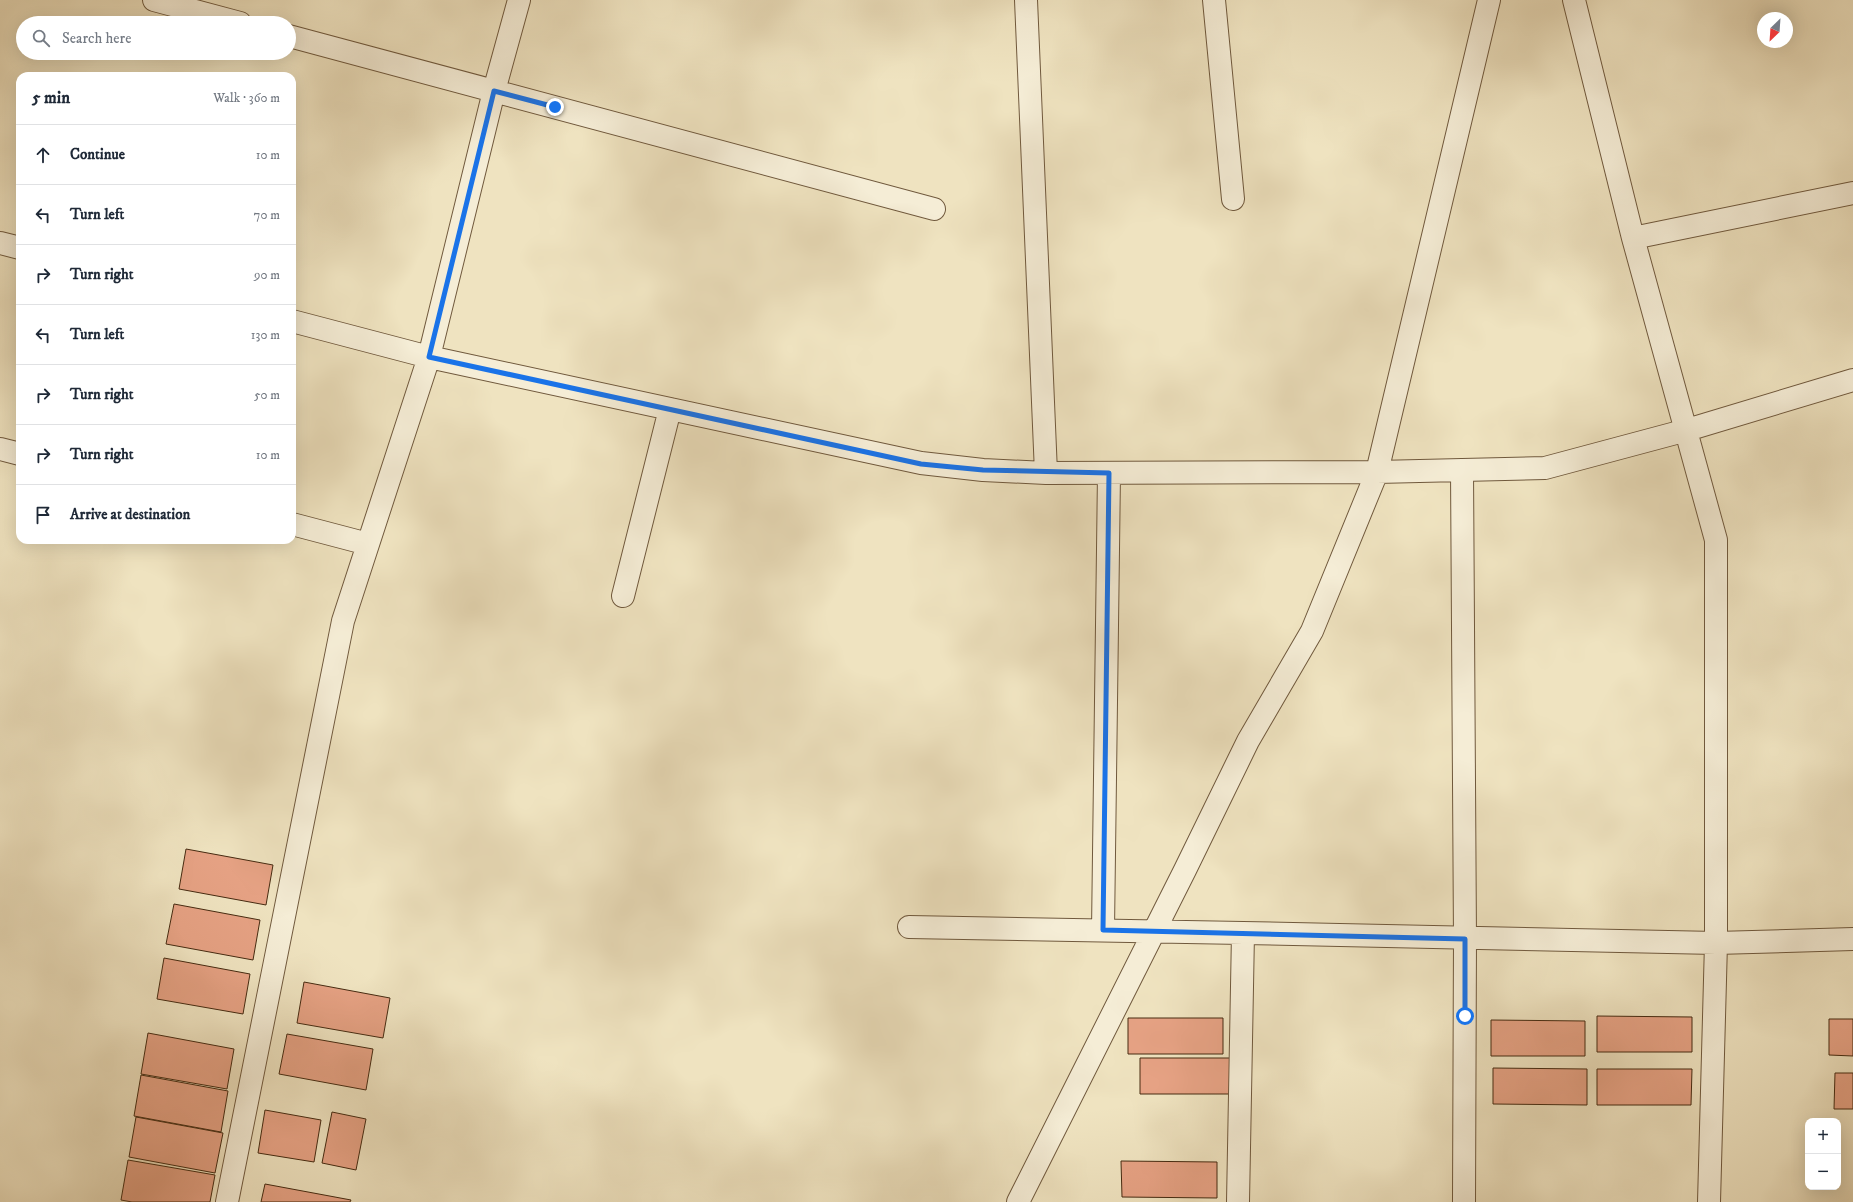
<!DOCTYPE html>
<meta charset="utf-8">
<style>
:root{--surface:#fff;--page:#f6f6f7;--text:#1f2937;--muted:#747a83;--line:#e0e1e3}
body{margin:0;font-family:"IM FELL DW Pica",serif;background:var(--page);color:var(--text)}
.controls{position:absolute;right:12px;bottom:12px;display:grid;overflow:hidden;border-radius:8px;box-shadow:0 4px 16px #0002}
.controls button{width:36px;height:36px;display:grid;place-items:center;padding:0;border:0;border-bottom:1px solid var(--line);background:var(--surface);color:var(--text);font:20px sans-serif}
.compass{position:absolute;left:1757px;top:12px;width:36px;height:36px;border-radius:50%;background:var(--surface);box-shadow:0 4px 16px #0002;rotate:205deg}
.stop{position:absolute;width:12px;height:12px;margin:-9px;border:3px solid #1a73e8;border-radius:50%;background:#fff}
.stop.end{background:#1a73e8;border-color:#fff;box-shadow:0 1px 4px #0008}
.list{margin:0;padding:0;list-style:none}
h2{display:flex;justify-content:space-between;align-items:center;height:52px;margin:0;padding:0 16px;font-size:17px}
h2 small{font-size:13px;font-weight:400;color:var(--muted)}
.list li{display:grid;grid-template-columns:26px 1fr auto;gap:12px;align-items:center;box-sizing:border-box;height:60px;padding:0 16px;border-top:1px solid var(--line)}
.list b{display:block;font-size:15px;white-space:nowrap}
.list em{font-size:13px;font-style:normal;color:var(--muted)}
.icon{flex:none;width:22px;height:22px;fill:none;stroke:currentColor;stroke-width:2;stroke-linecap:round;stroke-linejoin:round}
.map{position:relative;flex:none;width:1853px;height:1202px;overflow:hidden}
.search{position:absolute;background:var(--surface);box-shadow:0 4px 16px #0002;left:16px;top:16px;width:280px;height:44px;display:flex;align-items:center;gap:10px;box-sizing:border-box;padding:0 14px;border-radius:22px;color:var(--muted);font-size:15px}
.panel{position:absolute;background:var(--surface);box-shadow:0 4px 16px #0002;left:16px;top:72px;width:280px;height:472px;border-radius:12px}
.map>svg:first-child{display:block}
</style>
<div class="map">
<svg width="1853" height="1202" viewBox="0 0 1853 1202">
<rect width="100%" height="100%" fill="#efe3c0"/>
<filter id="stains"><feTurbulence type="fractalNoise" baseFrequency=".005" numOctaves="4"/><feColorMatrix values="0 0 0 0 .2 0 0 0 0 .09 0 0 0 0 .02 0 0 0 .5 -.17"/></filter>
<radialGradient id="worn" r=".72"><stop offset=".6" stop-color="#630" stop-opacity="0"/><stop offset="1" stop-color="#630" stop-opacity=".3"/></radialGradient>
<path fill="#e6a284" stroke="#462b11" d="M186 849 273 865 266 905 179 889Z
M174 904 260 920 253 960 166 944Z
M164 958 250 974 243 1014 157 999Z
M304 982 390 998 383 1038 297 1023Z
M1597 1016 1692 1017V1052H1597Z
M1128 1018H1223V1054H1128Z
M1829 1019H1853V1056L1829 1055Z
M1491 1020 1585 1021V1056H1491Z
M148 1033 234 1049 227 1089 141 1074Z
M287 1034 373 1049 366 1090 279 1074Z
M1140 1058H1234V1094H1140Z
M1493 1068 1587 1069V1105L1493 1104Z
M1597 1069H1692L1691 1105H1597Z
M1835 1073H1853V1109H1834Z
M141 1075 228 1091 221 1132 134 1116Z
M265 1110 321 1120 314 1162 258 1153Z
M332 1112 366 1119 356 1170 322 1163Z
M136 1117 223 1133 215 1173 129 1157Z
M128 1160 215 1175 210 1202H132L121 1200Z
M1121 1161 1217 1162V1198L1122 1197Z
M265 1184 351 1200 350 1202H261Z"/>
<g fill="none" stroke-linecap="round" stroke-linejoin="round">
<g stroke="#70593d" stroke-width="24">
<path id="street" d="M154 0 240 23
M1026 0 1046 473
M1214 0 1233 199
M1574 0 1633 238 1716 540V943L1709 1202
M289 36 934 209
M1633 238 1853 193
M0 243 20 248
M292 321 429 357 921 463 983 470 1046 473 1377 472 1545 468 1687 430 1853 380
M0 449 20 454
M1462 470 1465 939 1464 1202
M292 524 368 544
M623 596 670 409
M909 927 1243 933
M1103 930 1109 473
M227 1202 343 621 429 357 494 91 519 0
M1018 1202 1185 870 1248 741 1312 631 1377 472 1489 0
M1238 1202 1243 933 1716 943 1853 939"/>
</g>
<use href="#street" stroke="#f5edd6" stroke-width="22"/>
</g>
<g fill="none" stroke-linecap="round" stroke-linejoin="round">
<path stroke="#1a73e8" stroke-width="5" d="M555 107 494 91 429 357 921 464 983 470 1109 473 1103 930 1465 939V1016"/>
</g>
<rect width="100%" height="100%" filter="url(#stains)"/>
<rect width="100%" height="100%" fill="url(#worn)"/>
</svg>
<div class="controls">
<button>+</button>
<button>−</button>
</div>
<svg class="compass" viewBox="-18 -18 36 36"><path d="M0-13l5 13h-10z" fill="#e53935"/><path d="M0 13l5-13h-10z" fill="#747a83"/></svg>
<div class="stop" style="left:1465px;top:1016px"></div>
<div class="stop end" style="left:555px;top:107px"></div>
<div class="search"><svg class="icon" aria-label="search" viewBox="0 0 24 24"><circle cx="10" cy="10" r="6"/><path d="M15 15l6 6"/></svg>Search here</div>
<section class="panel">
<h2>5 min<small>Walk · 360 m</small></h2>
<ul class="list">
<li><svg class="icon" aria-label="ahead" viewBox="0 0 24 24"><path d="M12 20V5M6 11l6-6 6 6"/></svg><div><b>Continue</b></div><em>10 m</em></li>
<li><svg class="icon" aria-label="left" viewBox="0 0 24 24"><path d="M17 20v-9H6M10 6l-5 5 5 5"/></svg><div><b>Turn left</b></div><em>70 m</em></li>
<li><svg class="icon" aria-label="right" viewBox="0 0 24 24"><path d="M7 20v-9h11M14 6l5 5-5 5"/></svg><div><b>Turn right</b></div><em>90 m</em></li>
<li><svg class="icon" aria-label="left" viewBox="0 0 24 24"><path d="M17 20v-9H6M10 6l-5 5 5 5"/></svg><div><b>Turn left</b></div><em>130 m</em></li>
<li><svg class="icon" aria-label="right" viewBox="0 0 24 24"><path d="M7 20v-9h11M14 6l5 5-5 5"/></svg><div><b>Turn right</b></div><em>50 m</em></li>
<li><svg class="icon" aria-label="right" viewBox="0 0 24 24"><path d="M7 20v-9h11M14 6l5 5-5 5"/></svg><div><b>Turn right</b></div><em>10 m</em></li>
<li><svg class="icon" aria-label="arrive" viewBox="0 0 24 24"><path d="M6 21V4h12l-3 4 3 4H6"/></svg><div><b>Arrive at destination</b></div></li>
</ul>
</section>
</div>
